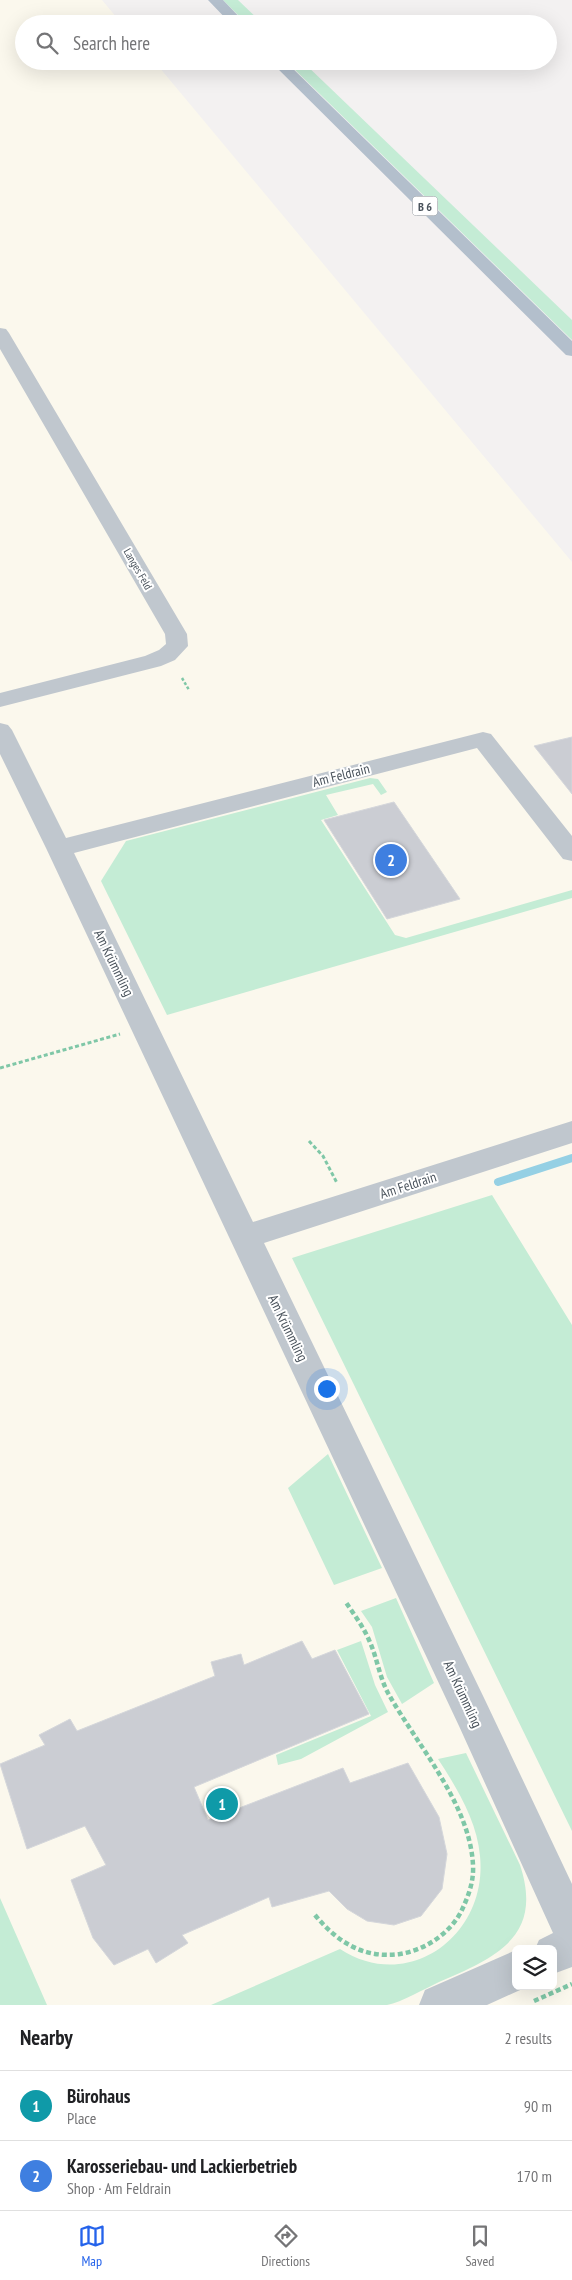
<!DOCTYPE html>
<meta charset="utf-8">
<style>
:root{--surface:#fff;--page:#f2f2f2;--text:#202124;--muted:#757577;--line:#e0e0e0;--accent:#2563eb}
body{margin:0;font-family:"PT Sans Narrow",sans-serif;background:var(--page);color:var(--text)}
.controls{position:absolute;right:15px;bottom:15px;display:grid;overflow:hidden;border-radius:8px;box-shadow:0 5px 20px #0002}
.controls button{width:45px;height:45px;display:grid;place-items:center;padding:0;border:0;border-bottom:1px solid var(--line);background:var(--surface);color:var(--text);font:25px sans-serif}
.you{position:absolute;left:326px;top:1388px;width:18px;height:18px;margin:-12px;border:4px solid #fff;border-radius:50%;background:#1a73e8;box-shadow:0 0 0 8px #1a73e833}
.badge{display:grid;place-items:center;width:32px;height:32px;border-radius:50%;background:var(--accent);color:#fff;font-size:16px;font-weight:700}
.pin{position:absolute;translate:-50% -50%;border:2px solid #fff;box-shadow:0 1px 5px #0006}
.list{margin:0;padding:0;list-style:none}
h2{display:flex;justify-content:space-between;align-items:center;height:65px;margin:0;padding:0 20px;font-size:21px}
h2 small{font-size:16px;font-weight:400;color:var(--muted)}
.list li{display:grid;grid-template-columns:32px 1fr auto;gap:15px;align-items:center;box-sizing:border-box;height:70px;padding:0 20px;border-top:1px solid var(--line)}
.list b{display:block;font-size:19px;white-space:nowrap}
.list p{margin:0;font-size:16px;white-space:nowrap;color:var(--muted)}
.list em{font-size:16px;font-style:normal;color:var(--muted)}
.icon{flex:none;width:28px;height:28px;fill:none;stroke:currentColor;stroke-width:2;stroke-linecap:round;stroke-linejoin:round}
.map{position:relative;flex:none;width:572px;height:2005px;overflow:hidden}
.search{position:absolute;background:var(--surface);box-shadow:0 5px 20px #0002;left:15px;right:15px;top:15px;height:55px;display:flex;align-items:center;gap:12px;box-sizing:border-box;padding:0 18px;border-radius:28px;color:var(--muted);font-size:19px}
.sheet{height:205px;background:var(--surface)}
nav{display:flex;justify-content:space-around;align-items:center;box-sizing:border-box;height:70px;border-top:1px solid var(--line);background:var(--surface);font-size:14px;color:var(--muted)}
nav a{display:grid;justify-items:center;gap:2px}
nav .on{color:var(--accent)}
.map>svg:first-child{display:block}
</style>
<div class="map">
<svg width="572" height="2005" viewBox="0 0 572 2005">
<rect width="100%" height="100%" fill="#f3f1f1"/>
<path fill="#fbf8ed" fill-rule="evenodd" d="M0 0H102L122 24H24V61H154L572 562V2005H0ZM516 1949H553V1986H516Z"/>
<path fill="#c4ecd5" d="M223 0H238L263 24H247Z
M286 61H302L572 320V340Z
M370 778 378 779 387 792 381 795 373 784 326 795 338 815 321 820 395 935 406 938 572 890V898L167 1015 101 881 126 841Z
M492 1195 572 1325V1831L292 1258Z
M328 1454 382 1568 334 1585 288 1488Z
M396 1598 434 1683 402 1704 387 1677 372 1627 361 1611Z
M361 1641 375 1685 388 1712 301 1759 278 1765 276 1755 371 1716 337 1650Z
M466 1753 520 1865C544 1937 495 1958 439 1982 424 1989 402 2002 387 2005 370 2005 350 2005 333 2005 293 2005 252 2005 211 2005L340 1949C409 1994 488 1935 480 1856 477 1821 457 1788 438 1759Z
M0 1898 47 2005H0Z"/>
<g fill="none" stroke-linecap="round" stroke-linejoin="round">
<path stroke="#95d0e4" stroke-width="8" d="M498 1182 572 1158"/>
</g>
<path fill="#cbcdd3" stroke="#d5d7db" d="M572 737V794L534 746Z
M394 802 460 899 387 919 324 820Z
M302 1641 312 1659 335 1650 369 1714 194 1787 208 1820 343 1768 350 1783 408 1763 439 1817 447 1854 442 1889 421 1916 394 1925 367 1921 347 1909 329 1891 272 1907 269 1897 182 1935 188 1943 156 1963 148 1949 114 1965 93 1938 71 1880 106 1865 85 1826 27 1849 0 1764 45 1745 39 1735 70 1719 77 1731 215 1676 211 1662 241 1654 244 1665Z"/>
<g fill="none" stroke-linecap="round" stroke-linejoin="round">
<path stroke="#7fc7a7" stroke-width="2.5" stroke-dasharray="3 2" stroke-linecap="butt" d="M182 678 189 690"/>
<path stroke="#7fc7a7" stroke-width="3" stroke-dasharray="4 2.5" stroke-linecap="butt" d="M0 1068 120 1034
M309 1141 323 1156 337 1183"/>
<path stroke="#7fc7a7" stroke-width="4.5" stroke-dasharray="5 3" stroke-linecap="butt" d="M315 1915C337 1942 364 1959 400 1954 425 1950 449 1934 461 1912 468 1897 474 1882 473 1865 470 1804 417 1745 388 1693 379 1676 377 1657 369 1640 363 1626 353 1613 345 1601
M534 2001 572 1984"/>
<path fill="#c0c7ce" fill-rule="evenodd" d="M0 328 6 329 9 333 187 634 188 646 175 660 161 666 0 707V693L145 656 159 650 166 644 165 634 0 349Z
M0 723 8 725 12 730 66 838 483 732 491 734 572 836V861L563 859 477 748 74 853 253 1222 572 1121V1143L264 1243 485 1700 572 1884V1967L553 1974V1949H535L539 1940 553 1933 459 1726 46 848 0 754Z
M516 1950V1986H529L487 2005H419L425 1990Z"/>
<path fill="#b3bfcc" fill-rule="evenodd" d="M208 0H223L246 24H231Z
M270 61H285L572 341V356L566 355Z"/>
</g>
<g text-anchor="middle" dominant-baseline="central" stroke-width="4" stroke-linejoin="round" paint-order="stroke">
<g font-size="11" fill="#4a535c" stroke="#fff">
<text transform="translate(138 569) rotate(60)">Langes Feld</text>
</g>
<rect fill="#fff" stroke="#80878d" stroke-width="1" x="412.5" y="196.5" width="25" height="19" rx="4"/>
<g font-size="12" font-weight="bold" fill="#4a535c">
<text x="425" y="206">B 6</text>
</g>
<g font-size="14" fill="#4a535c" stroke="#fff">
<text transform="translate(341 775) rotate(-14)">Am Feldrain</text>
<text transform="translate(114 963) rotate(64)">Am Krümmling</text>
<text transform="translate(408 1185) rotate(-18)">Am Feldrain</text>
<text transform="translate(288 1328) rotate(64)">Am Krümmling</text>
<text transform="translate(463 1694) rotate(65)">Am Krümmling</text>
</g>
</g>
</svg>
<div class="controls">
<button><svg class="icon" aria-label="layers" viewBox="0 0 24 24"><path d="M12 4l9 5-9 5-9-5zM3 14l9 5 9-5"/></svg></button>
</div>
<div class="you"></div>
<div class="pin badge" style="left:222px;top:1804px;background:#0f9aa8">1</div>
<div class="pin badge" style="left:391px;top:860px;background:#3f7fe0">2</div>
<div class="search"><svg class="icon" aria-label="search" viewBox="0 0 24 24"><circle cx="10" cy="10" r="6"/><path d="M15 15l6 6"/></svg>Search here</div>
</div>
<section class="sheet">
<h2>Nearby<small>2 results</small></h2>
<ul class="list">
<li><span class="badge" style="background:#0f9aa8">1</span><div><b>Bürohaus</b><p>Place</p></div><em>90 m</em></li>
<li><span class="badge" style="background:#3f7fe0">2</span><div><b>Karosseriebau- und Lackierbetrieb</b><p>Shop · Am Feldrain</p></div><em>170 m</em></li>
</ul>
</section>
<nav>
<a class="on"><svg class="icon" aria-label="map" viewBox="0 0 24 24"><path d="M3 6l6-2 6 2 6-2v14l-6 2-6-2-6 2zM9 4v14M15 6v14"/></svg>Map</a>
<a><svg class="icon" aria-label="directions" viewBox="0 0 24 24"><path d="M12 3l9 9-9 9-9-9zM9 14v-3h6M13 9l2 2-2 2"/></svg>Directions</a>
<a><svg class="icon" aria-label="saved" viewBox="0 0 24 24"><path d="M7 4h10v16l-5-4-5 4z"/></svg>Saved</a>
</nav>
